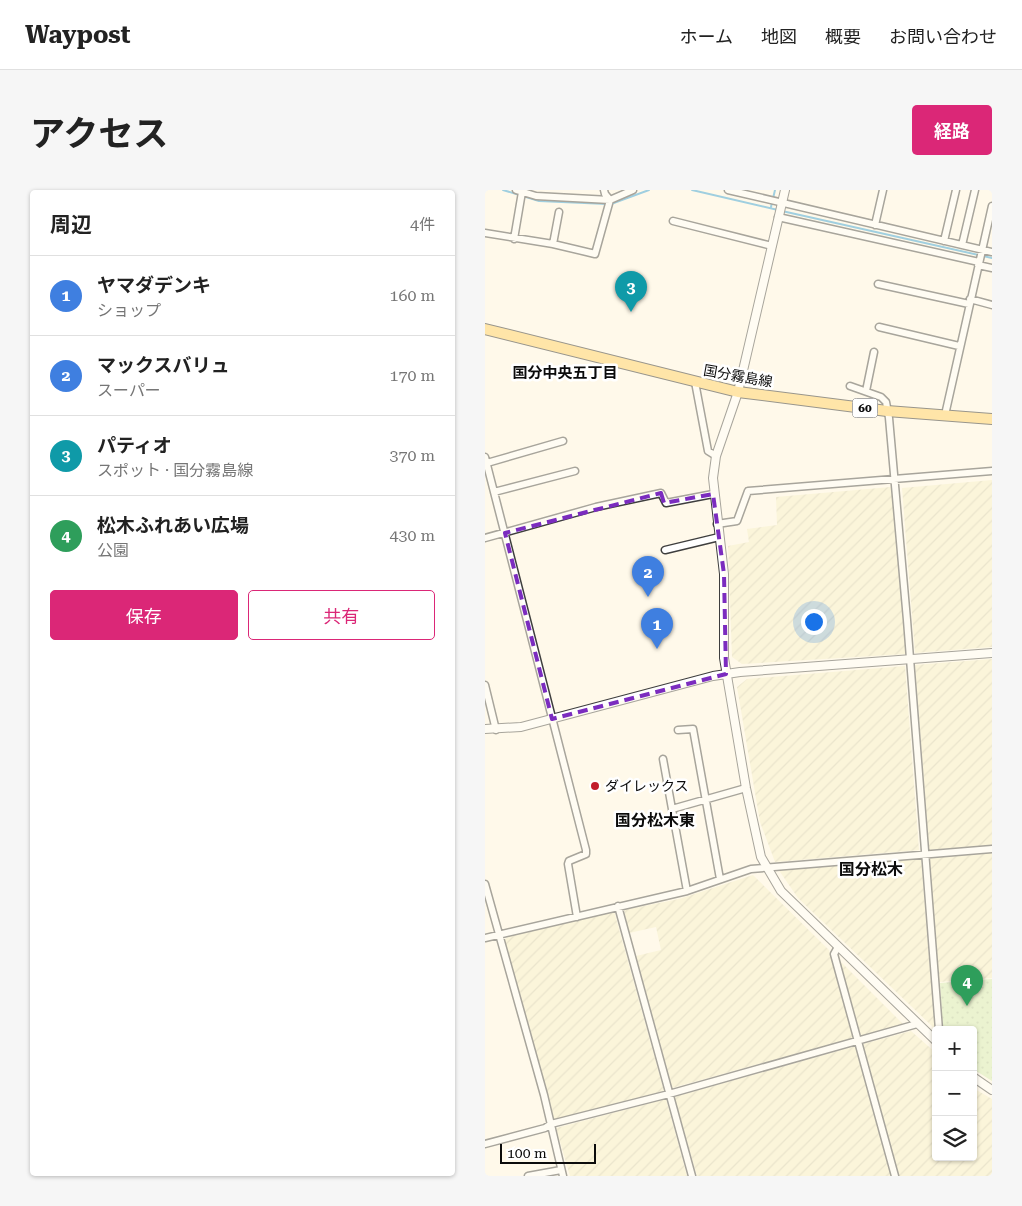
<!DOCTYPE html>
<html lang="ja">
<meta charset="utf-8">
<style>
:root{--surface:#fff;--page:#f6f6f6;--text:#222;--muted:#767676;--line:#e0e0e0;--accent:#db2777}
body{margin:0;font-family:"Roboto Serif","Noto Sans JP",serif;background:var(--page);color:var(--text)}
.controls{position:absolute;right:15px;bottom:15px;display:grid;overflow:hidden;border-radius:5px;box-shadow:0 1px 4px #0004}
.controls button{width:45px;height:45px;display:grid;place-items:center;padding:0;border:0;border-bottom:1px solid var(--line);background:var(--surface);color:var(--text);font:25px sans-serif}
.scale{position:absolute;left:15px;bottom:12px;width:96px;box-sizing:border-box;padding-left:5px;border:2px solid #0b0b0b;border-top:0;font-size:14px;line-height:18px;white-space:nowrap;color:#0b0b0b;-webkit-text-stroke:4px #fff;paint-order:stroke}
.you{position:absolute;left:328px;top:431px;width:18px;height:18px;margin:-12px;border:4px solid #fff;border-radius:50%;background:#1a73e8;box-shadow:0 0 0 8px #1a73e833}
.badge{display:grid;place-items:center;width:32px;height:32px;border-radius:50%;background:var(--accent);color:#fff;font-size:16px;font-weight:700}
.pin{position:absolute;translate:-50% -41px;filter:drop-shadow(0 1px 2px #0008)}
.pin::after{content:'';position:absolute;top:26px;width:18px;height:15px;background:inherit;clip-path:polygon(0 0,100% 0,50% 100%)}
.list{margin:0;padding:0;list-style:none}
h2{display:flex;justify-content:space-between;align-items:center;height:65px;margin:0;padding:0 20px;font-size:21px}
h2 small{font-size:16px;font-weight:400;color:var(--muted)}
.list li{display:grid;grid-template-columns:32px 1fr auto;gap:15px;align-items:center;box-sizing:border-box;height:80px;padding:0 20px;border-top:1px solid var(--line)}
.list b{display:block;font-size:19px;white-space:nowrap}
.list p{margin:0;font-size:16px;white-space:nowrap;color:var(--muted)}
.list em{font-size:16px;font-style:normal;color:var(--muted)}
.actions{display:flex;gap:10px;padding:15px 20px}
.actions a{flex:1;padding:11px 0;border:1px solid var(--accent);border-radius:5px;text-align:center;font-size:18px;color:var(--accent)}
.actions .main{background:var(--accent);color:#fff}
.icon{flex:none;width:28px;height:28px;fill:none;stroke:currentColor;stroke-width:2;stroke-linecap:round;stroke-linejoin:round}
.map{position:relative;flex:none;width:507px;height:986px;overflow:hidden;border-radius:5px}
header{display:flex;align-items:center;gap:30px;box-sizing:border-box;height:70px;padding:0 25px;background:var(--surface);border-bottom:1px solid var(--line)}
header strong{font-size:24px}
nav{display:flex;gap:28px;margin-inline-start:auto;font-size:18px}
.intro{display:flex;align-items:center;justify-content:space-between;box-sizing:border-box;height:120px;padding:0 30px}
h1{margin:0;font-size:35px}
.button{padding:12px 22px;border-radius:5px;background:var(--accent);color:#fff;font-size:18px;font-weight:700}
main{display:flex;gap:30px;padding:0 30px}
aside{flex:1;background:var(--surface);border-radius:5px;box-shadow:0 1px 4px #0004}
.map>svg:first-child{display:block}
</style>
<header>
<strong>Waypost</strong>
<nav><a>ホーム</a><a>地図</a><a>概要</a><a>お問い合わせ</a></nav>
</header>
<div class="intro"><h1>アクセス</h1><a class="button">経路</a></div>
<main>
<aside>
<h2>周辺<small>4件</small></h2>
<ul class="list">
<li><span class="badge" style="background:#3f7fe0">1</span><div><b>ヤマダデンキ</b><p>ショップ</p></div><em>160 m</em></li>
<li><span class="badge" style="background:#3f7fe0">2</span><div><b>マックスバリュ</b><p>スーパー</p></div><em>170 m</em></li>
<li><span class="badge" style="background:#0f9aa8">3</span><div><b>パティオ</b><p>スポット · 国分霧島線</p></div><em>370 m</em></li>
<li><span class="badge" style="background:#2e9e5b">4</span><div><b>松木ふれあい広場</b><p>公園</p></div><em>430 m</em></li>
</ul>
<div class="actions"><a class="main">保存</a><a>共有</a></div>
</aside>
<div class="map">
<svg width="507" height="986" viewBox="0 0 507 986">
<defs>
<pattern id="farmland-furrows" width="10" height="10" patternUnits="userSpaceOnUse" patternTransform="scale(1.25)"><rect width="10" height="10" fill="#f6efc8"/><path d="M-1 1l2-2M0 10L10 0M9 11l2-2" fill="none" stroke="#d2ccaa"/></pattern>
<pattern id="park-dots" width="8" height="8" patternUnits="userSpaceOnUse" patternTransform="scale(1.25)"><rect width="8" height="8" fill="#d3ebb2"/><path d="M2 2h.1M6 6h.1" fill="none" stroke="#b4c898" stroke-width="1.8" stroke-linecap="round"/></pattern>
</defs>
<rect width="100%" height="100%" fill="#fff9ea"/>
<path fill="url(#farmland-furrows)" d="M507 290V457L430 463 417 298Z
M406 297 421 464 257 474 247 467 243 356 264 352 262 339 292 335 291 307Z
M507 469V655L444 660 430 475Z
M420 476 434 660 290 672 275 632 252 497 262 489Z
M507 662V788L454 792 444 667Z
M436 668 450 839 313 708 293 679Z
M268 685 344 760 368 848 187 898 151 766 176 760 171 737 144 743 139 720 194 709Z
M129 721 179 901 69 931 19 750 25 745Z
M353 769 419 835 376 846Z
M426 841 451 863V967H488V898L507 909V986H414L378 854Z
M371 856 407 986H212L189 907Z
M181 909 202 986H85L71 938Z"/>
<path fill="url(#park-dots)" d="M507 789V891L488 879V840H458L455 793Z"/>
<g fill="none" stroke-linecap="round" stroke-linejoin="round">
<path stroke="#2e9cd4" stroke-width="2" d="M18 0 54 11 122 14
M207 0 293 20
M126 14 164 0
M286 17 290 0
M297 21 507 68"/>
<g stroke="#3e3e3e" stroke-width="9">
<path id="minor" d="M31 0 51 6 125 10 148 0
M243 0 507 62
M293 27 494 72
M188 31 287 56
M390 35 398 0
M0 43 68 54 110 64 125 10 120 4 119 0
M29 49 37 2
M459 51 471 0
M68 54 74 22
M477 55 490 0
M493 75 507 78
M393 94 484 114
M485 109 507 115
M394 137 474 156
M210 192 223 261 231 266
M365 196 396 207 401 212 404 228 422 430 454 840
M381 201 389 162
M460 225 507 16
M0 267 101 660V664L84 671 83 674 92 727
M2 273 78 251
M9 302 90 281
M232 334 252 331 263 301 507 281
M0 348 111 317 176 303 181 313 228 304
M180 360 234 347
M0 495 11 540
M193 540 208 539 235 689
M178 569 187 619
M0 694 59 905 78 986
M202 701 187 619 261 598
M133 716 207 986
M0 748 202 701 266 679 507 659
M353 757 349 764 410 986
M0 954 60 938 66 934 184 904 432 834
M43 986 76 980"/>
</g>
<g stroke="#3e3e3e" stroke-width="10">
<path id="tertiary" d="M300 0 253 202 231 266 228 288 239 384V468L261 598 276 667 296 701 451 851
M0 539 36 537 228 486 255 482 507 463
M488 887 507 900"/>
</g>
<g stroke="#1c1c1c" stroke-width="12">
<path id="primary" d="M0 139 253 202 402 221 507 229"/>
</g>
<use href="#minor" stroke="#fff" stroke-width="6"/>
<use href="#tertiary" stroke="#fff" stroke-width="8"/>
<use href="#primary" stroke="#ffcd5a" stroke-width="10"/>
</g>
<path d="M0 0H507V986H0ZM176 303 179 313 228 304 239 384 241 484 67 529 20 343Z" fill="#fff9ea" fill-opacity=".55" fill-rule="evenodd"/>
<path fill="none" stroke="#7b2cbf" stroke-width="4" stroke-dasharray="10 6" stroke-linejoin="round" d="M176 303 179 313 228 304 239 384 241 484 67 529 20 343Z"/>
<circle fill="#c21d2e" stroke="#fff" stroke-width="2" cx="110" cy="596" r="5"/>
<g text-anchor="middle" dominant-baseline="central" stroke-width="5" stroke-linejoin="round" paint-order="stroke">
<rect fill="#fff" stroke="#545454" stroke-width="1" x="367.5" y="208.5" width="25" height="19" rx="4"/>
<g font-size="12" font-weight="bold" fill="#0b0b0b">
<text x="380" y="218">60</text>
</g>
<g font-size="14" fill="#0b0b0b" stroke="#fff">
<text transform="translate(253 186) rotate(10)">国分霧島線</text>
</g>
<g font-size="14" fill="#0b0b0b" stroke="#fff" text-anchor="start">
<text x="120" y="596">ダイレックス</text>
</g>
<g font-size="15" font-weight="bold" fill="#0b0b0b" stroke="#fff">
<text x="80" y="183">国分中央五丁目</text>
</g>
<g font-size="16" font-weight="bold" fill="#0b0b0b" stroke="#fff">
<text x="170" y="630">国分松木東</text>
<text x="386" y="679">国分松木</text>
</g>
</g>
</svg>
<div class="controls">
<button>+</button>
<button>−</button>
<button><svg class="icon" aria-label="layers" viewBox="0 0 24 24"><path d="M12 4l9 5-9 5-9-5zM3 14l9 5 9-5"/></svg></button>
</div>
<div class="scale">100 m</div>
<div class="you"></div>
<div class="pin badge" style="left:172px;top:459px;background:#3f7fe0">1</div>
<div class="pin badge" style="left:163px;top:407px;background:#3f7fe0">2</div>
<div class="pin badge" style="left:146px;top:122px;background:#0f9aa8">3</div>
<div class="pin badge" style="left:482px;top:816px;background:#2e9e5b">4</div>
</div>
</main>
